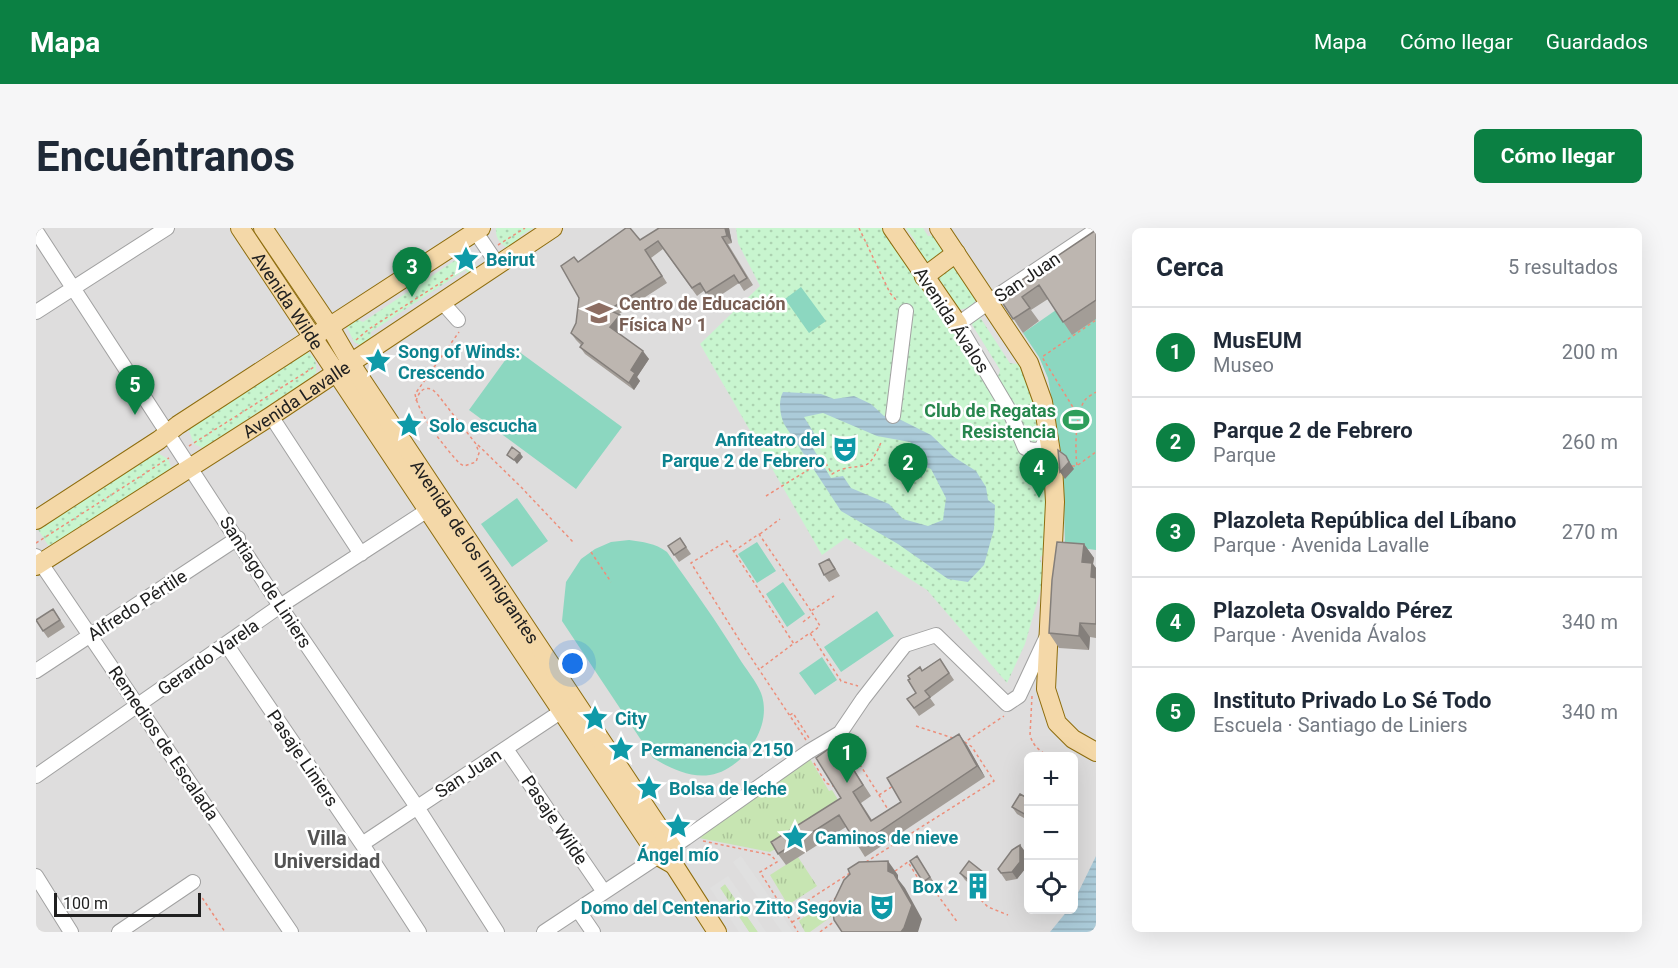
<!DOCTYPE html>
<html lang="es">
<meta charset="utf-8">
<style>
:root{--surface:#fff;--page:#f6f6f7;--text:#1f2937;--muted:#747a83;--line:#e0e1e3;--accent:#0b8043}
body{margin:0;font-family:Roboto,sans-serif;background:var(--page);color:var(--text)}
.controls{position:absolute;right:18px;bottom:18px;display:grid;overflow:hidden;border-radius:9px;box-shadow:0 6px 24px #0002}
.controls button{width:54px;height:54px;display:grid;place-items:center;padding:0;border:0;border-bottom:2px solid var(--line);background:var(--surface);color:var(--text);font:30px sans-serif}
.scale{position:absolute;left:18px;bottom:15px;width:147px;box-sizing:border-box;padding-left:6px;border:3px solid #202020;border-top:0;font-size:16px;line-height:21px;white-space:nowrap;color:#202020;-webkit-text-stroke:4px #fff;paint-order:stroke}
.you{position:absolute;left:537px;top:436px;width:21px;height:21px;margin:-15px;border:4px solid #fff;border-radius:50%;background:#1a73e8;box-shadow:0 0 0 9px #1a73e833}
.badge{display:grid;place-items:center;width:39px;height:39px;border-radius:50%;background:var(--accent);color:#fff;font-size:20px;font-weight:700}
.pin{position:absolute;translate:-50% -50px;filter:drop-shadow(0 2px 3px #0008)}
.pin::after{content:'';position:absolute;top:32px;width:21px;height:18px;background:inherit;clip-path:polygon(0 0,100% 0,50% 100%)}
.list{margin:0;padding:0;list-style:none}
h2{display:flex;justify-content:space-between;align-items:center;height:78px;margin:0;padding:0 24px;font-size:26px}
h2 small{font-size:20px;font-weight:400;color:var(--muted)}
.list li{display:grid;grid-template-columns:39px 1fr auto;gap:18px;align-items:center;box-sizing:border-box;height:90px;padding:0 24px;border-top:2px solid var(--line)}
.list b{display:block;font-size:22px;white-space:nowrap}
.list p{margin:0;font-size:20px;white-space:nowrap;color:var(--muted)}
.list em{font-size:20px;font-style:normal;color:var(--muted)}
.icon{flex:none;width:33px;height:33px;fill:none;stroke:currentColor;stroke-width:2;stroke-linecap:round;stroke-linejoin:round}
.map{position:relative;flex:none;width:1060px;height:704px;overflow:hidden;border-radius:9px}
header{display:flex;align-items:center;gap:36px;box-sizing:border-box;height:84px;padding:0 30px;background:var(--accent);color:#fff}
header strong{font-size:28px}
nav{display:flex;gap:33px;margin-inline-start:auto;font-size:21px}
.intro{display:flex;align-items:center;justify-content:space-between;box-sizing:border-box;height:144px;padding:0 36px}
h1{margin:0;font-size:42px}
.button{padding:15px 27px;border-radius:9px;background:var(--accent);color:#fff;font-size:21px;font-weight:700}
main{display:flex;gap:36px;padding:0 36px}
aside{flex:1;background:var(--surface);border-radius:9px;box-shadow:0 6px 24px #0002}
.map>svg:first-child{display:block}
</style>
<header>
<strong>Mapa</strong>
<nav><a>Mapa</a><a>Cómo llegar</a><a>Guardados</a></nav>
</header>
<div class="intro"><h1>Encuéntranos</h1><a class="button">Cómo llegar</a></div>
<main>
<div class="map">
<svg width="1060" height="704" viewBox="0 0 1060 704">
<defs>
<pattern id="grass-tufts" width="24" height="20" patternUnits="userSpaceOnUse" patternTransform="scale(1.5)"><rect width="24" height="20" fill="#c7e5b2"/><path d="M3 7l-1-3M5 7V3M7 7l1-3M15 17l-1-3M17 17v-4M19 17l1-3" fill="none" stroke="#abc499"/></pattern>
<pattern id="park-dots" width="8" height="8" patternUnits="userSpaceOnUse" patternTransform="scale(1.5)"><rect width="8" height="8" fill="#c8f5cf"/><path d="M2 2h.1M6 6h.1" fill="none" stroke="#acd2b1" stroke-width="1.8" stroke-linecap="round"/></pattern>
<pattern id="water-rules" width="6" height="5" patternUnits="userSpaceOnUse" patternTransform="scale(1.5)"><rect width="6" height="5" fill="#abcbd9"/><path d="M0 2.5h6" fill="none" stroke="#93aeba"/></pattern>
</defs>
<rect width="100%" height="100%" fill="#efede7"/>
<path fill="#dedddd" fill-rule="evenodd" d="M0 0H1060V704H0ZM993 528H1038V682H993Z"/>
<path fill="url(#grass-tufts)" d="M773 529 793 563 796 562 809 583 734 624 658 609Z
M762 629 781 658 752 677 734 647Z
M689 656 722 704H713L684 660Z
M793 677 799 686 774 704H769L763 693 768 689Z"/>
<path fill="url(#park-dots)" d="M460 0H497L484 8 482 18 475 22C466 17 459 12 460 0Z
M700 0H852L971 180 988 224H1008L1012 323 1004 329 1008 350 989 416 971 455 891 362 810 310 786 327 664 116 724 58 702 15Z
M870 0H887L892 8 903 7 909 15 908 25 899 32 888 37 877 23 880 14Z
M425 18C436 25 439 32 441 44L434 48 429 42 335 104 334 114 326 118 318 114 310 97 318 90 327 94 421 31 418 22Z
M909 38H920L939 68V74L932 80 922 82 901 52 903 43Z
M944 89 974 135 985 136 1008 202 1001 216 992 212 961 151 964 142 936 97 938 90Z
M270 123C279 129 281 134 280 145L273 151 167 220 158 216 152 200Z
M116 222 132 231 135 239 131 248 21 317H12L1 300Z"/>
<path fill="#8cd7c0" d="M1060 21V322L1029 318 1027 237 1012 150 1003 129 987 105 1020 82 1005 58Z
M765 59 790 93 773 105 749 71Z
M478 120 586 199 540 261 433 182Z
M481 270 512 313 476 339 445 296Z
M593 312C607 314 619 315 631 324 656 359 681 394 703 430 710 441 720 453 725 465 735 492 718 522 697 537 670 557 642 545 617 530L526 393 530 354 545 331 559 321 575 314Z
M721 314 740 343 721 355 702 326Z
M747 354 769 386 751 399 730 366Z
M841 383 858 408 805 444 788 419Z
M786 429 801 452 779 467 763 445Z"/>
<path fill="#e0e0e0" d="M944 89H956L985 136 974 135Z
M936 97 964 142 961 151 931 106Z
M705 628 721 651 757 704H746L697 634Z
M692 648 730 704H722L689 656 684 660 713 704H703L674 660Z"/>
<path fill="url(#water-rules)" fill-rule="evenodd" d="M747 164 785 166 798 171 818 168 835 176 848 188H857L895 207 918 229 940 243 950 259 952 272 959 277 958 301 948 337 932 354 912 351 862 316 805 283 748 196C744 187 742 173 747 164ZM787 185 841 208 874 214 882 223 881 236 895 241 910 270 907 292 892 298 867 291 853 276 815 260 807 248 795 250 775 217 781 210 768 189Z
M1060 628V704H1014L1032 682H1038V673Z"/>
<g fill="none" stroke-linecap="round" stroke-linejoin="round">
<g stroke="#a1a1a1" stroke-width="16">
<path id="minor" d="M437 0 462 37
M0 3 244 378 381 579 461 704
M406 74 422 92
M0 84 131 0
M235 188 325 326
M857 188 870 83
M1012 207 1005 221 998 222 989 220 973 182 922 96 964 66 1060 2
M0 328 255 704
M190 416 326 616 383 704
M0 443 202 310
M470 521 568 664
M0 548 244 378 398 278
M326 616 532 479
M0 648 35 704
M542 682 557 704
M83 704 157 654
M508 704 650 610 772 524 804 505 827 471 869 417 900 407 971 476 983 468 1011 408"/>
</g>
<g stroke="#8e6d0e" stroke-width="20">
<g id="major">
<path id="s1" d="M204 0 622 628 638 637"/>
<path id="s2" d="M227 0 294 99 319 142 636 619 638 637 681 704"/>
<path d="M856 0 922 96"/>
<path d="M903 0 993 135 1007 174 1017 237 1019 274 1010 461 1021 495 1037 511 1060 524"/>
<path d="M888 49 920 25"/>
<path d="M0 292 123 212 142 197 445 0"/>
<path id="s3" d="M0 338 235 188 517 0"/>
</g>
</g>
<path stroke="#ed8e7a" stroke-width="1.5" stroke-dasharray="3 3" stroke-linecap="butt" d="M823 0 854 65 861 73
M462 17 489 0
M320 112 333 101 443 30
M380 173C383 164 386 159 396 161L402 167 440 216 443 225 440 234 428 238 423 235C408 218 383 188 379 166L423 104
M1043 189 1006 129 1060 92
M442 217 485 259 538 315
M153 218 278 139
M990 237H1004
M1042 237 1060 224
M1036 238H1041C1039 222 1039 185 1049 172 1051 169 1057 166 1060 164
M730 268 788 232 796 246C825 229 829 254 846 212
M724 306 744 291
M0 315 133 230
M698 323 723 306 775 383
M555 324 575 354
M767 394 776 387
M775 405 784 398 775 383 798 368
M725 440 757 416
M996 468 994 507C997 518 1003 522 1012 528
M754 487 757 485 773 510
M880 498 917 510
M770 512 704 413 655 335 691 313 758 416 774 405 805 453 822 458
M811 516 853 583
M778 535 790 555 797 558
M843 567 857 558
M667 613 735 627 741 634 724 644 762 704
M830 634 958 553 936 519 929 514 968 488
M859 643 872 634 892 666 898 662 922 695
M163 665 189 704
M945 672 952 679 972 687
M751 686 814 645
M756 694 800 670
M784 704 799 693"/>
<use href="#minor" stroke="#fff" stroke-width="14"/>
<use href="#major" stroke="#f4d8a8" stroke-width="18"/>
</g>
<path fill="#a39d97" d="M623 0H693L696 15 692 16 717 57 708 63 703 55 676 73 669 62 661 68 627 21 615 30 631 55 583 86 590 94 581 104 613 131 601 149 604 153 598 162 549 126 544 119 545 117 540 112 535 105 540 95 543 70 542 34 604 12Z
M1060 2V91L1036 107 1012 71 995 82 1003 93 987 105 962 68Z
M644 310 655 326 643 334 632 318Z
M1048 316 1058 330 1057 336 1060 340V410L1054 409 1053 422 1023 420 1013 405Z
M798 338 804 348 793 354 788 347Z
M17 381 29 399 12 410 7 403Z
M904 431 918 452 894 470 899 477 883 488 871 471 880 465 886 442Z
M801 515 835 568 825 575 836 592 865 574 931 517 949 549 829 629 810 599 750 637 742 626 805 570Z
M993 571V593L981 586 976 579Z
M984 617 990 625 989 641 981 651 970 653 962 641Z
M881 628 899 656 892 661 887 654Z
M924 645 953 652 944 664 929 652Z"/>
<path fill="#847f7b" d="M689 0H693L696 15 691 8Z
M584 87 590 94 579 107 574 99Z
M607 123 613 131 601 149 604 153 598 162 593 155 595 142Z
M484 225 487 229 481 236 478 232Z
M1030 228 1038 241 1029 251 1024 244Z
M1048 316 1058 330 1057 336 1060 340V356L1046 334Z
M1044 395 1054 409 1053 422 1043 408Z
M923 506 931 517 949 549 941 538Z
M984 617 990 625 989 641 981 651 976 644Z
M852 633 862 647V651L869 660 886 691 882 704H865L852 643Z
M948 645 953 652 944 664 939 657Z"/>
<path fill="#bdb6b0" stroke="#847f7b" stroke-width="1.5" d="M590 0H594L604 12 623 0H689L691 8 686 9 711 50 703 55 698 47 670 65 664 55 656 60 622 13 609 22 626 48 573 82 584 87 574 99 607 123 595 142 599 145 593 155 544 119 547 115 535 105 540 95 543 70 525 38 538 29 542 34Z
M1060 2V72L1027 94 1003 57 986 69 994 80 977 91 962 68Z
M476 219 484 225 478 232 471 227Z
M1022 222 1030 228 1033 234 1024 244Z
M644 310 650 319 638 327 632 318Z
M1021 314 1048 316 1046 334 1056 335 1055 349 1060 350V396L1044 395 1043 408 1013 405 1016 352Z
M793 331 799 341 788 347 783 336Z
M17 381 24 392 7 403 0 392Z
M904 431 913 445 889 463 894 469 878 480 871 471 880 465 872 452 874 451 872 448 884 439 886 443Z
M923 506 941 538 822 618 803 587 742 626 735 614 805 570 780 530 801 515 827 557 817 564 835 593 865 574 851 550Z
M984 566 993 571 992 588 976 579Z
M984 617V634L976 644 965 645 962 641 976 622Z
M881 628 894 649 887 654 874 633Z
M852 633V643L858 646 876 677 868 700 865 704H806L798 692 796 677 808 652 814 646 812 641 823 634Z
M933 633 948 645 939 657 924 645Z"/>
<defs>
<g id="sight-bare" transform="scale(2.07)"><path d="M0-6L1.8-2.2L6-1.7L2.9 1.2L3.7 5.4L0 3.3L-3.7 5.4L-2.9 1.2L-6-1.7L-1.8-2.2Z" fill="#0f9aa8" stroke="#fff" stroke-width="2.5" paint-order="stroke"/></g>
<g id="university-bare" transform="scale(2.07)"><path d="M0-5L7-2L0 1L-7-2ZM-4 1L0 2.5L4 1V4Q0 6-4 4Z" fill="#8d6e63" stroke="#fff" stroke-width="2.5" paint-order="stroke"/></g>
<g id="stadium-bare" transform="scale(2.07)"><path d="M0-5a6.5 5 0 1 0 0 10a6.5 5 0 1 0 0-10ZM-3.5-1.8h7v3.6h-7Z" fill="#2e9e5b" stroke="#fff" stroke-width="2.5" paint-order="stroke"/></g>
<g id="theatre-bare" transform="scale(2.07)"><path d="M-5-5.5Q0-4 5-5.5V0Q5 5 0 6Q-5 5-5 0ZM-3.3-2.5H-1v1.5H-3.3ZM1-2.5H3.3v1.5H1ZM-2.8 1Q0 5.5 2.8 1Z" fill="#0f9aa8" stroke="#fff" stroke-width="2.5" paint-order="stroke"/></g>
<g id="building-bare" transform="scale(2.07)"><path d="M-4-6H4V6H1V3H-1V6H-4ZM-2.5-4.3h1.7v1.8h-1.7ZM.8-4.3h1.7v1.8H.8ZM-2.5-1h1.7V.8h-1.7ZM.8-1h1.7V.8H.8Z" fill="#0f9aa8" stroke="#fff" stroke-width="2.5" paint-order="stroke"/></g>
</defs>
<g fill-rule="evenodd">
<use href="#sight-bare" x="430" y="31"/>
<use href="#university-bare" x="563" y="85"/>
<use href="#sight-bare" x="342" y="133"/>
<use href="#stadium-bare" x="1040" y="192"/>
<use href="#sight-bare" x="373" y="197"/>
<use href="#theatre-bare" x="809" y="221"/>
<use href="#sight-bare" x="559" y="490"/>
<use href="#sight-bare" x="585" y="521"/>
<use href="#sight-bare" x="613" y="560"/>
<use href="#sight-bare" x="642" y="598"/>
<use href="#sight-bare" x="759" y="609"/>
<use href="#building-bare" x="942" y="658"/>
<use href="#theatre-bare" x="846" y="679"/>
</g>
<g text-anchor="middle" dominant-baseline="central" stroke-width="5" stroke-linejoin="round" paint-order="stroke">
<g font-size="18" font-weight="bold" fill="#0d838f" stroke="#fff" text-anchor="start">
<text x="450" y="31">Beirut</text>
<text x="362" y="123">Song of Winds:<tspan x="362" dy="21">Crescendo</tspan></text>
<text x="393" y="197">Solo escucha</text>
<text x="789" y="211" text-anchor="end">Anfiteatro del<tspan x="789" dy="21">Parque 2 de Febrero</tspan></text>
<text x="579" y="490">City</text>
<text x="605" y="521">Permanencia 2150</text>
<text x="633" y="560">Bolsa de leche</text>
<text x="779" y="609">Caminos de nieve</text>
<text x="642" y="626" text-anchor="middle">Ángel mío</text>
<text x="922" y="658" text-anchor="end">Box 2</text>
<text x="826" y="679" text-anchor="end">Domo del Centenario Zitto Segovia</text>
</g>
<g font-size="18" fill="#202020" stroke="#fff">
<text transform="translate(991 49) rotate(-34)">San Juan</text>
<text stroke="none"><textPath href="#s1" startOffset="87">Avenida Wilde</textPath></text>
<text transform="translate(916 92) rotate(57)">Avenida Ávalos</text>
<text stroke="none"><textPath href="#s3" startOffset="309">Avenida Lavalle</textPath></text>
<text stroke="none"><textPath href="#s2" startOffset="387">Avenida de los Inmigrantes</textPath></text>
<text transform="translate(230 354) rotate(57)">Santiago de Liniers</text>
<text transform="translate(101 377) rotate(-33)">Alfredo Pértile</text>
<text transform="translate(172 429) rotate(-35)">Gerardo Varela</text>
<text transform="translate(128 515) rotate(56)">Remedios de Escalada</text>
<text transform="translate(267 530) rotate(56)">Pasaje Liniers</text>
<text transform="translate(432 545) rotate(-33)">San Juan</text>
<text transform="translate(519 592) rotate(56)">Pasaje Wilde</text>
</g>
<g font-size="18" font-weight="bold" fill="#785e54" stroke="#fff" text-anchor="start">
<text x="583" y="75">Centro de Educación<tspan x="583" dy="21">Física Nº 1</tspan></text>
</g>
<g font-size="18" font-weight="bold" fill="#27864d" stroke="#fff" text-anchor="end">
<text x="1020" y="182">Club de Regatas<tspan x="1020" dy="21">Resistencia</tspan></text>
</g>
<g font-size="20" font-weight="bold" fill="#535353" stroke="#fff">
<text x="291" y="610">Villa<tspan x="291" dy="23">Universidad</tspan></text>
</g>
</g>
</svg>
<div class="controls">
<button>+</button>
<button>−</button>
<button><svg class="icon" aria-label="locate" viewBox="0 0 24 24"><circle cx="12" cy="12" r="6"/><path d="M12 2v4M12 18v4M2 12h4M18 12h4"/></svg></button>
</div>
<div class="scale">100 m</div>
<div class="you"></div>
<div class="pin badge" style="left:811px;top:555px">1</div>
<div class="pin badge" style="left:872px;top:265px">2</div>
<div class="pin badge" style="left:376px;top:69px">3</div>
<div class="pin badge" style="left:1003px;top:270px">4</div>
<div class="pin badge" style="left:99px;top:187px">5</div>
</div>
<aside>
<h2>Cerca<small>5 resultados</small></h2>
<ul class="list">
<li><span class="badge">1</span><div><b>MusEUM</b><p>Museo</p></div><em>200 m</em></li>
<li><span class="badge">2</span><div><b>Parque 2 de Febrero</b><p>Parque</p></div><em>260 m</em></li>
<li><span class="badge">3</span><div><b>Plazoleta República del Líbano</b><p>Parque · Avenida Lavalle</p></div><em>270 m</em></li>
<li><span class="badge">4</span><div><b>Plazoleta Osvaldo Pérez</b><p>Parque · Avenida Ávalos</p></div><em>340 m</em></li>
<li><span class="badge">5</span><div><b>Instituto Privado Lo Sé Todo</b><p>Escuela · Santiago de Liniers</p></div><em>340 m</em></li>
</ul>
</aside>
</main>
